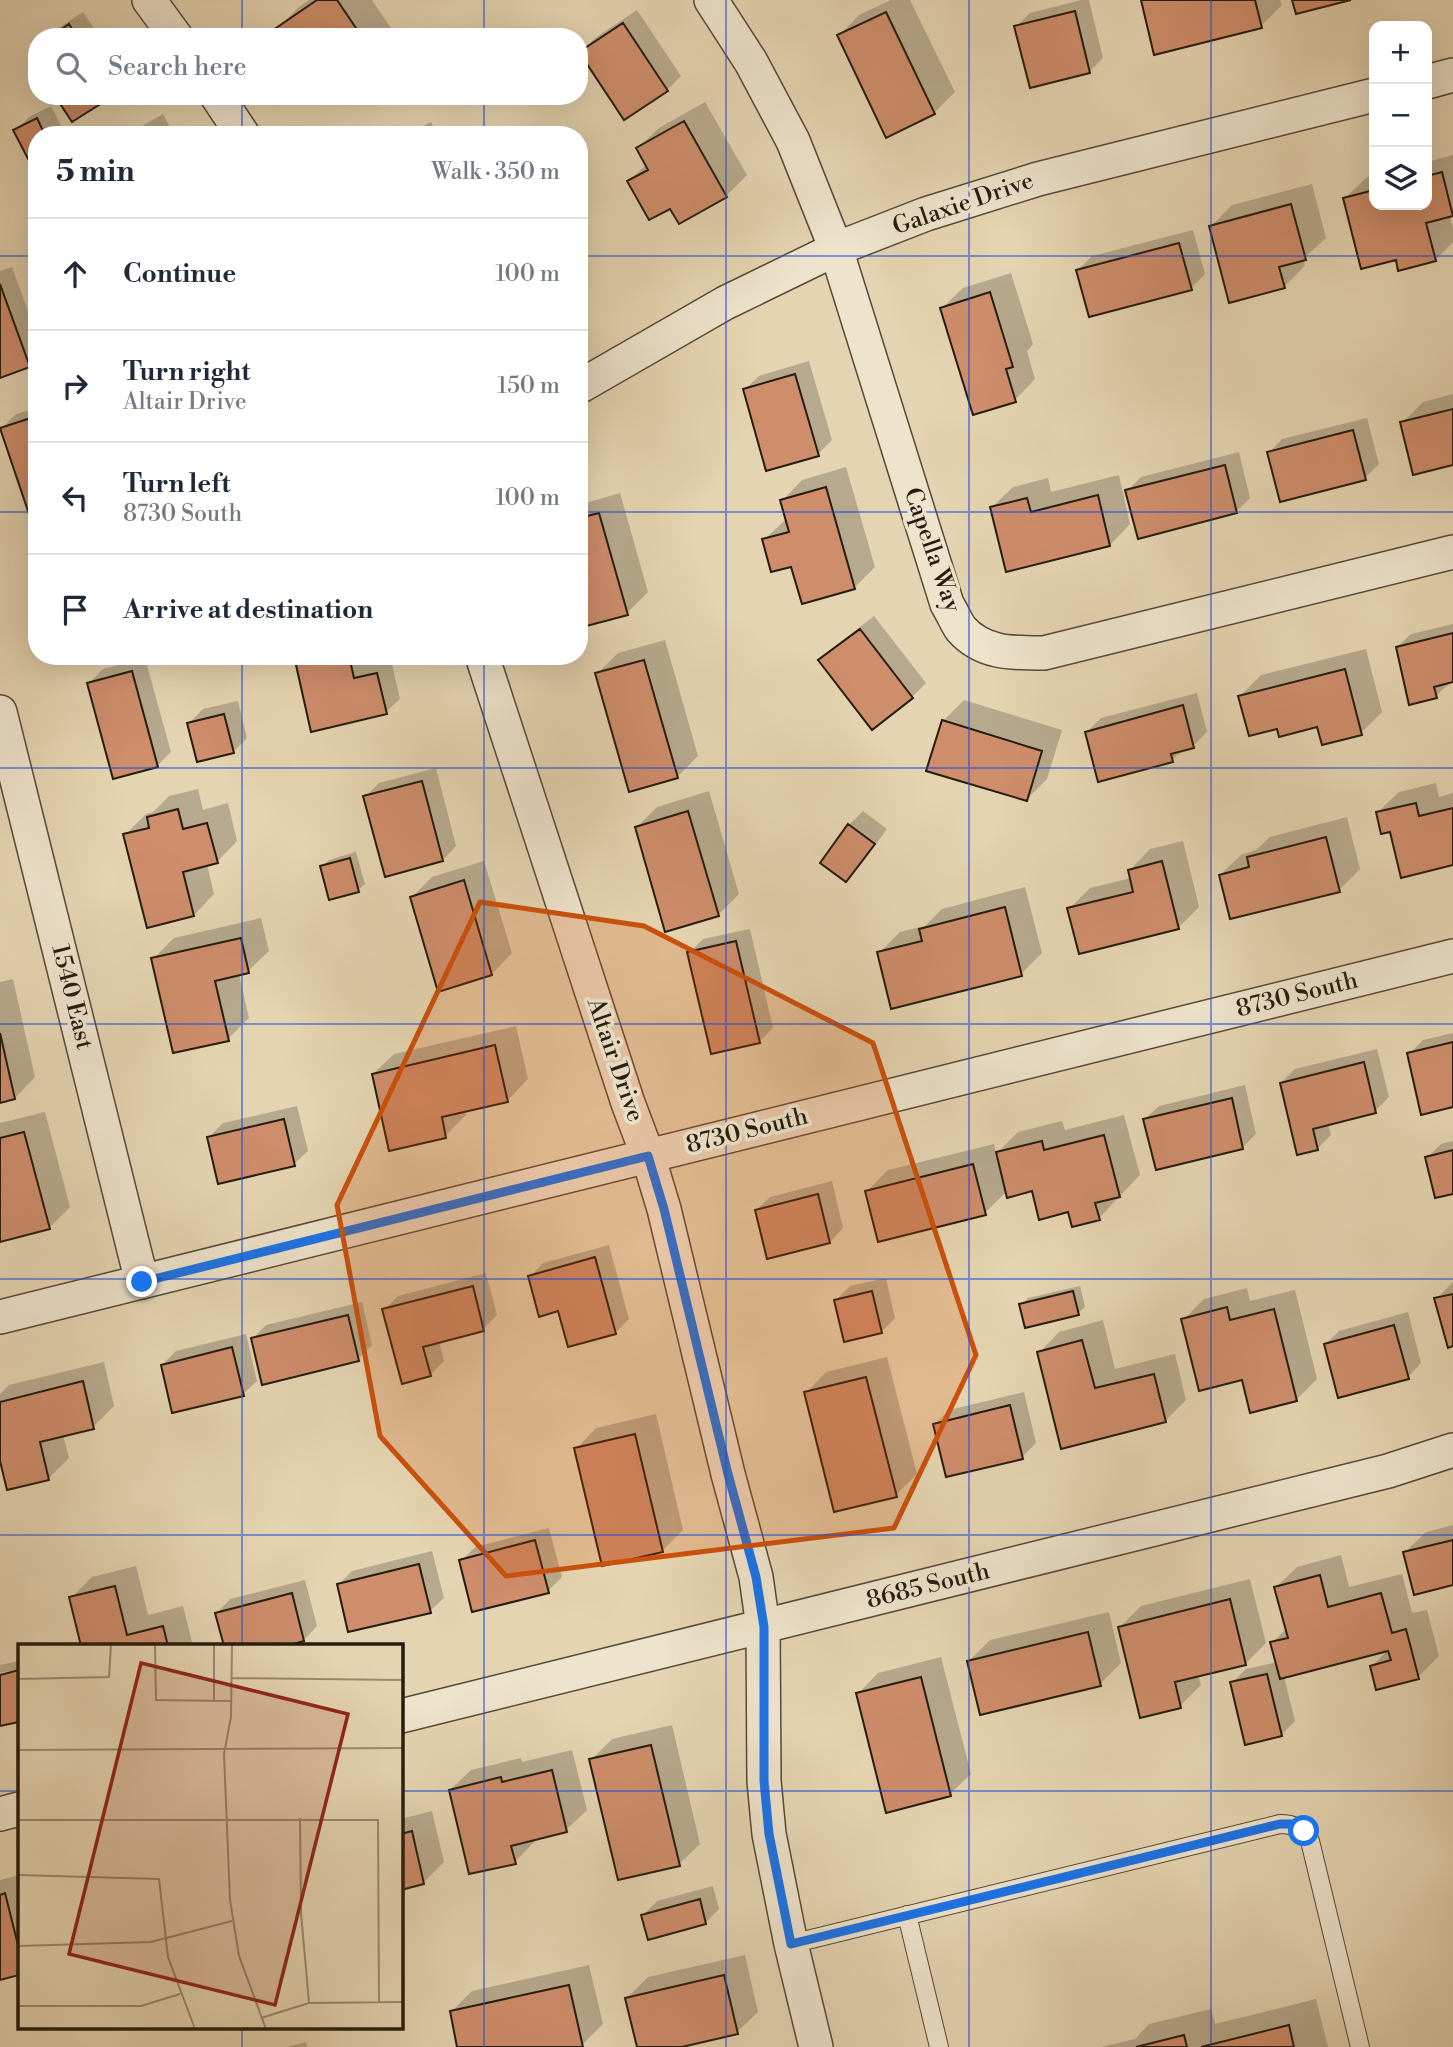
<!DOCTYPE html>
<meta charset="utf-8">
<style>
:root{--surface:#fff;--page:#f6f6f7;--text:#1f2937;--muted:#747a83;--line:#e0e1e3}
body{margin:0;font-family:"Libre Bodoni",serif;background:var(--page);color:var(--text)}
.controls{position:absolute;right:21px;top:21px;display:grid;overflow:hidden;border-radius:14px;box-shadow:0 7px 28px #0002}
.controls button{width:63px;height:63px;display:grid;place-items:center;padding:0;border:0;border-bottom:2px solid var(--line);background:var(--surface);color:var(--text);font:35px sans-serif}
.stop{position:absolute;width:21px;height:21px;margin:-16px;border:5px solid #1a73e8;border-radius:50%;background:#fff}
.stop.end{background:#1a73e8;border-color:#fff;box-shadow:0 2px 7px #0008}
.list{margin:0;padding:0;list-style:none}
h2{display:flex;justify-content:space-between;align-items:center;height:91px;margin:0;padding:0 28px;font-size:30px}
h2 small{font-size:23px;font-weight:400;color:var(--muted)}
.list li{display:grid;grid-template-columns:46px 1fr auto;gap:21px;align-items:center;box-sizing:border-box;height:112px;padding:0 28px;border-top:2px solid var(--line)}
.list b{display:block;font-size:26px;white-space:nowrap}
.list p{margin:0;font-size:23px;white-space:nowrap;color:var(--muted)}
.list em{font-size:23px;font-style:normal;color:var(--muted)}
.icon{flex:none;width:38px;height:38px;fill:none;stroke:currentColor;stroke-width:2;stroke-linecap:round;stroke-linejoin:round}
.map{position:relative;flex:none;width:1453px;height:2047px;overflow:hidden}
.search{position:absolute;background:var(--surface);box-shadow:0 7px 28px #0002;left:28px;top:28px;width:560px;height:77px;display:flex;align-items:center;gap:18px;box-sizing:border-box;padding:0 24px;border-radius:28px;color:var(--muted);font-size:26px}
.panel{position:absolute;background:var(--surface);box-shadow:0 7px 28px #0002;left:28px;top:126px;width:560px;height:539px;border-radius:28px}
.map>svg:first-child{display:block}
</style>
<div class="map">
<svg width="1453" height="2047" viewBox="0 0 1453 2047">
<rect width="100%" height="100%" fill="#e5d4b1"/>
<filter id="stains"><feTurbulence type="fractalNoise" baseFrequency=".00286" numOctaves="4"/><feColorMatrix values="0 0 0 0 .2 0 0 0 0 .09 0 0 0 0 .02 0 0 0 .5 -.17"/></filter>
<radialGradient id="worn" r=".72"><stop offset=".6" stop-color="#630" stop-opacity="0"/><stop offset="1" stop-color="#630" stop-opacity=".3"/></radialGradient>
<path fill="#0003" d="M309 0H372L397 37H284L278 28 299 7Z
M891 0H910L955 92 934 113 839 36 859 15Z
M1081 0H1089L1103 58 1089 72 1016 27 1030 13Z
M1142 0H1280L1282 5 1261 26Z
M637 10 681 76 667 90 581 52 595 38Z
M83 12 100 37H45Z
M37 44V65L28 52Z
M705 102 747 175 726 196 671 207 629 181 647 164 638 148 659 128Z
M51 106 66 135H37L15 131 29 117Z
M163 114 174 135H126Z
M431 122 437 135H405Z
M1453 155V214L1450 215 1453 229V242L1435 260 1397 258 1345 198 1366 178 1374 175V205H1427V162Z
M1312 184 1326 238 1303 259 1305 266 1284 287 1211 226 1232 205Z
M1193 230 1205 274 1191 288 1078 270 1092 256Z
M12 267 37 336V358L29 366 0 376V271Z
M1011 273 1033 344 1027 351 1035 379 1015 400 942 308 963 288Z
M809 361 832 440 818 454 745 389 759 376Z
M1453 394V463L1402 423 1423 402Z
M37 408V513L2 428 16 414Z
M1367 418 1379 464 1365 478 1269 453 1282 439Z
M1239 452 1250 498 1236 512 1127 491 1141 477Z
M846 467 875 567 854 588 764 540 787 518 782 501 802 480Z
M1119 475 1130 524 1110 545 992 507 1013 487 1048 478 1051 492Z
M620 493 648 592 627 613 579 627V505Z
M874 616 926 683 912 697 821 660 834 647Z
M1453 624V680L1436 696 1397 647 1411 634Z
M665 640 698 756 677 777 597 674 618 653Z
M1366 649 1382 712 1361 733 1319 725 1278 727 1240 696 1261 675Z
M296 656H366L368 665 391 660 400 699 386 712Z
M145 658 171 752 157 766 89 683 103 669Z
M1197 693 1207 732 1193 746 1184 749 1172 760 1087 732 1101 718Z
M964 700 1062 730 1047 779 1027 799 943 721Z
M238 701 247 738 233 752 189 723 203 709Z
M436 768 456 846 443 860 365 797 379 783Z
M1436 783 1439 797 1453 793V863L1391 829 1378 812 1399 792Z
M198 789 203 810 228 803 237 841 217 862 207 864 214 894 194 915 125 835 146 814 153 812 169 796Z
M709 791 739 894 718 915 637 827 657 807Z
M863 811 887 829 860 866 846 880 822 862 849 825Z
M1347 817 1360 869 1339 890 1220 875 1241 855 1256 850 1270 837Z
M1183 841 1199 907 1178 928 1069 909 1090 888 1131 878 1130 870 1150 849Z
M356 852 365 884 358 890 322 866 329 860Z
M484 861 512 953 492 974 412 897 432 877Z
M1025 887 1042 953 1021 974 879 953 900 932 925 926 942 909Z
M261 918 269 951 248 971 239 974 249 1018 228 1039 153 959 174 938Z
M750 929 773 1028 759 1042 689 953 703 939Z
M13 979 35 1077 15 1098 0 1101V982Z
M516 1026 528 1079 508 1100 465 1110 466 1115 445 1136 373 1074 394 1054Z
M1453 1033V1105L1409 1054 1423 1040Z
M1377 1049 1389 1097 1375 1111 1328 1123 1331 1135 1317 1149 1281 1083 1295 1069Z
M1245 1085 1256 1134 1242 1148 1145 1119 1159 1106Z
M297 1106 308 1151 294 1164 209 1137 223 1123Z
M45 1112 70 1207 49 1228 0 1235V1123Z
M1124 1115 1140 1175 1099 1218 1069 1210 1033 1189 1007 1191 985 1213 867 1191 888 1170 994 1144 996 1154 1018 1132 1062 1121 1065 1130Z
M1453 1141V1192L1427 1158 1441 1144Z
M832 1181 843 1228 830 1242 756 1210 770 1197Z
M609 1245 629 1319 615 1333 560 1309 530 1277 543 1263Z
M486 1273 497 1315 483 1329 439 1341 444 1361 430 1375 384 1310 398 1296Z
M886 1278 895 1318 881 1332 836 1300 850 1286Z
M1453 1282V1345L1436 1299Z
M1080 1286 1085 1307 1078 1313 1021 1305 1028 1298Z
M1247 1288 1250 1301 1295 1290 1317 1379 1296 1400 1243 1378 1183 1320 1204 1299Z
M362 1302 372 1345 358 1359 252 1339 266 1325Z
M1408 1312 1421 1363 1408 1377 1326 1344 1339 1331Z
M1103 1320 1115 1369 1175 1354 1186 1400 1165 1421 1063 1447 1039 1353 1059 1332Z
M246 1334 257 1381 243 1394 162 1365 176 1351Z
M887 1357 917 1474 896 1495 806 1393 826 1372Z
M104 1362 114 1406 93 1427 63 1435 69 1458 48 1479 0 1453V1394L9 1385Z
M1024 1392 1036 1443 1022 1457 935 1424 949 1410Z
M656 1414 683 1530 663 1550 576 1449 596 1428Z
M1453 1525V1583L1405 1552 1426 1532Z
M549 1528 562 1577 548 1591 461 1561 475 1547Z
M432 1551 444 1598 430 1611 338 1585 352 1571Z
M1341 1555 1349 1587 1402 1574 1412 1613 1427 1610 1439 1656 1418 1677 1372 1666 1389 1649 1284 1676 1295 1721 1281 1735 1232 1683 1246 1669 1277 1662 1272 1643 1287 1628 1276 1587 1297 1567Z
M136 1566 148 1615 183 1606 193 1646H82L71 1598 92 1577Z
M1250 1579 1266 1643 1245 1664 1198 1675 1201 1685 1180 1706 1120 1627 1141 1606Z
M305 1580 317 1626 304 1640 279 1646H225L217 1613 230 1599Z
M1109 1612 1121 1663 1100 1684 969 1661 990 1640Z
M941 1657 971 1774 950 1794 858 1694 878 1673Z
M19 1661V1669L0 1673V1665Z
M672 1725 700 1844 679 1864 591 1760 612 1739Z
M572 1750 587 1810 566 1830 535 1838V1841L515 1862 450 1790 471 1770 521 1758 522 1762Z
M432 1811 444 1862 423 1883 401 1888V1819Z
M19 1875V1973L0 1978V1880Z
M713 1886 719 1909 705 1923 643 1915 657 1901Z
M745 1955 758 2012 737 2032 674 2047H639L627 1998 648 1977Z
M589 1965 603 2024 582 2045 574 2047H459L451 2012 472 1991Z
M1316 1999 1328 2047H1101L1135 2039 1149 2024 1211 2009 1215 2024Z
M306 2042 307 2047H287Z"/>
<path fill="#ce8d6b" stroke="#251b0e" stroke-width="2" d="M317 0H337L362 37H282L276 28Z
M1141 0H1255L1262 28 1154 55Z
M1292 0H1351L1296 14Z
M1075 11 1090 73 1030 88 1014 26Z
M886 12 935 114 886 138 837 35Z
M623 23 668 91 624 120 579 52Z
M69 24 77 37H50Z
M55 96H113L72 122Z
M37 118 45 135H37V176L13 130Z
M684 121 727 197 679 224 670 209 649 220 627 181 648 170 636 148Z
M1442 172 1453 216 1426 223 1436 261 1398 271 1396 260 1361 269 1343 198 1374 190V205H1427V176Z
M1291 204 1306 260 1279 267 1285 288 1229 303 1209 226Z
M1179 243 1192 290 1089 317 1076 270Z
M0 284 30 367 0 378Z
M990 292 1013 367 1006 369 1016 402 973 415 940 308Z
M795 374 819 456 766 471 743 389Z
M1453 409V465L1413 475 1400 422Z
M37 416V515L30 517 0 428Z
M1353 430 1366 480 1280 502 1267 452Z
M1225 465 1237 513 1138 539 1125 490Z
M826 487 855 589 802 604 791 567 771 572 762 539 789 532 780 500Z
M1098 495 1110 546 1006 572 990 507 1027 498 1031 512Z
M599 513 628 615 579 628V518Z
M860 629 913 698 872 730 818 660Z
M1453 633V682L1434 687 1437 698 1409 705 1396 647Z
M294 656H349L354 678 377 673 387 714 311 732Z
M644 660 678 778 629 792 595 673Z
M1345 669 1362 735 1322 745 1317 727 1279 737 1277 729 1249 736 1238 696Z
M132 671 158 767 113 779 87 683Z
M1183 705 1194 748 1171 754 1173 762 1098 782 1085 732Z
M224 714 234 753 197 762 187 723Z
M942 720 1042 751 1027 801 926 771Z
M422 781 443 861 385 877 363 796Z
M1416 803 1419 816 1453 808V865L1401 878 1390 832 1381 834 1376 812Z
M178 809 183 829 207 823 218 863 183 872 194 916 147 928 123 834 149 828 147 817Z
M688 811 719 916 665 932 635 827Z
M848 824 875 844 846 882 820 863Z
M1326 837 1340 892 1230 919 1219 875 1249 867 1247 857Z
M350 858 359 892 329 900 320 866Z
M1162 861 1179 929 1079 954 1067 908 1133 892 1128 870Z
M464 880 492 975 438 992 410 897Z
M1005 907 1022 976 891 1009 877 952 922 941 919 929Z
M241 938 249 973 215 981 229 1041 173 1053 151 958Z
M736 941 760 1043 711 1054 687 952Z
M0 1033 15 1099 0 1103Z
M1453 1042V1107L1421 1115 1407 1053Z
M495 1045 508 1102 442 1117 446 1138 389 1151 372 1074Z
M1364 1062 1376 1113 1313 1129 1318 1150 1297 1155 1280 1083Z
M1232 1098 1243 1149 1156 1170 1143 1119Z
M284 1119 295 1166 218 1184 207 1137Z
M24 1132 50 1229 0 1242V1138Z
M1104 1135 1120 1197 1095 1203 1100 1220 1072 1227 1068 1212 1039 1220 1032 1191 1007 1198 996 1152 1042 1141 1044 1150Z
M1453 1150V1194L1435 1198 1425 1157Z
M973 1164 986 1215 878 1242 865 1191Z
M818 1194 830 1243 767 1259 755 1210Z
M595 1257 616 1334 568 1347 558 1311 539 1317 528 1276Z
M473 1286 484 1331 423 1347 431 1376 402 1384 382 1309Z
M872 1291 882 1333 844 1342 834 1300Z
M1073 1291 1079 1315 1025 1328 1019 1304Z
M1453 1294V1346L1448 1348 1434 1298Z
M1227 1307 1230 1320 1274 1309 1297 1401 1250 1413 1242 1380 1199 1391 1181 1319Z
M348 1315 359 1361 262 1385 251 1338Z
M1394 1325 1409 1379 1338 1398 1324 1344Z
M1082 1340 1095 1388 1154 1374 1166 1422 1061 1449 1037 1352Z
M232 1347 244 1396 172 1413 161 1365Z
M866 1377 897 1497 834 1512 804 1392Z
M83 1381 94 1429 40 1442 49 1480 7 1490 0 1461V1402Z
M1010 1405 1023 1459 946 1477 933 1424Z
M635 1434 663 1552 602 1566 574 1448Z
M535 1540 549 1593 472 1612 459 1560Z
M1453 1540V1585L1414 1595 1403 1552Z
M419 1564 431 1613 348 1632 337 1584Z
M1320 1575 1328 1607 1381 1593 1392 1633 1406 1629 1419 1679 1376 1690 1370 1666 1391 1660 1388 1651 1280 1679 1270 1642 1288 1638 1274 1587Z
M115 1586 127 1635 163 1626 168 1646H81L69 1597Z
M292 1593 304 1641 286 1646H224L215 1613Z
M1230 1599 1246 1665 1175 1682 1181 1708 1140 1718 1118 1627Z
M1088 1632 1101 1686 980 1715 967 1661Z
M19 1670V1722L0 1726V1675Z
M1267 1674 1282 1736 1245 1745 1230 1682Z
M921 1677 951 1796 886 1813 856 1693Z
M651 1745 680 1866 618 1880 589 1759Z
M552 1770 567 1832 511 1846 516 1864 469 1874 449 1790 501 1777 502 1782Z
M412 1831 424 1884 401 1890V1834Z
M5 1893 19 1949V1975L0 1980V1895Z
M700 1899 706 1924 648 1940 641 1915Z
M724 1975 738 2034 682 2047H637L625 1998Z
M569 1985 583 2047H457L450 2011Z
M1289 2025 1294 2047H1201Z
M1184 2035 1187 2047H1136Z"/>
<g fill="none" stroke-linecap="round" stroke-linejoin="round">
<g stroke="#554937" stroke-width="20">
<path id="service" d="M907 1915 939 2047
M791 1944 1280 1824C1295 1824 1302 1829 1310 1841L1360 2047"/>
</g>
<g stroke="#554937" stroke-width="36">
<path id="minor" d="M149 0 176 37
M711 0 751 62 793 141 836 249 947 604C952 612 956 622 961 629 983 654 1013 653 1044 653L1453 552
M1427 82 1453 75
M217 96 243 135
M579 387 725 303 836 249 926 214 1038 179 1374 95
M482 656 628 1103 648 1156 664 1209 728 1474 756 1577 763 1627 764 1781 769 1834 791 1944 816 2047
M0 712 142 1282
M0 1317 1453 956
M401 1716 1388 1471 1453 1450
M0 1814 19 1809"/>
</g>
<use href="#service" stroke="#eee3cc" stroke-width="18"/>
<use href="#minor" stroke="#eee3cc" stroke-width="33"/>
</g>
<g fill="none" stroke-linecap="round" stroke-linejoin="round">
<path stroke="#1a73e8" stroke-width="9" d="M142 1282 648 1156 664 1209 728 1474 756 1577 764 1627V1781L769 1834 791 1944 1280 1824H1292L1304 1831"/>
</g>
<path fill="#cb500c" fill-opacity="0.2" stroke="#cb500c" stroke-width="5" stroke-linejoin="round" d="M480 902 644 926 873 1043 976 1355 894 1528 506 1576 380 1436 337 1205Z"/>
<path fill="none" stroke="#1d4ed8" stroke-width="2" stroke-opacity="0.55" d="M242 0V37M484 0V37M726 0V2047M969 0V2047M1211 0V2047M242 96V135M484 96V135M0 256H37M579 256H1453M0 512H37M579 512H1453M242 656V1646M484 656V2047M0 768H1453M0 1024H1453M0 1279H1453M0 1535H1453M0 1791H19M401 1791H1453M242 2028V2047"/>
<g text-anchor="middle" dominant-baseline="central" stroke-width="7" stroke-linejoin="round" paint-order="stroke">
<g font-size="24" fill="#251b0e" stroke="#eee3cc">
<text transform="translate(963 204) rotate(-19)">Galaxie Drive</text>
<text transform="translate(932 550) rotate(71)">Capella Way</text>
<text transform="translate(1297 995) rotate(-14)">8730 South</text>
<text transform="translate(72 997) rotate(76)">1540 East</text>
<text transform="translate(615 1060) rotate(71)">Altair Drive</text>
<text transform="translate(747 1131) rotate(-14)">8730 South</text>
<text transform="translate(928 1586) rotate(-14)">8685 South</text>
</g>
</g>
<g transform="translate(18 1644)">
<rect width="385" height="385" fill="#e5d4b1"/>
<path fill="none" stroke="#988a70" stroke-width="2" d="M137 0 138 56 214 57M214 0 213 73 206 110 212 256 221 312 248 385M214 34 385 36M0 35 91 33 93 0M196 57V0M0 106 385 104M282 174 283 269 291 359M0 176H360L361 358M0 231 141 235 150 313 177 385M0 302 133 298 214 277M0 362H123L162 350M243 374 291 359 385 358"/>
<path fill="#8f2418" fill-opacity="0.15" stroke="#8f2418" stroke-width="3.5" d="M123 19 330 70 257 361 51 310Z"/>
<rect width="385" height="385" fill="none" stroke="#251b0e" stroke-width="3.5"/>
</g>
<rect width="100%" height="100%" filter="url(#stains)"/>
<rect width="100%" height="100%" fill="url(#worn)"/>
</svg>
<div class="controls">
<button>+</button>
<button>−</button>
<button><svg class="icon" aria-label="layers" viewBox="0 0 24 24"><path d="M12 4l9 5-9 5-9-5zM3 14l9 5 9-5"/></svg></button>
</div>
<div class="stop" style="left:1304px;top:1831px"></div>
<div class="stop end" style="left:142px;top:1282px"></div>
<div class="search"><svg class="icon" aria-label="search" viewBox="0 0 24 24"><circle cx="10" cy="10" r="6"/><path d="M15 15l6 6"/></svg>Search here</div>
<section class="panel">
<h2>5 min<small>Walk · 350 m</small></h2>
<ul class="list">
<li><svg class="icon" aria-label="ahead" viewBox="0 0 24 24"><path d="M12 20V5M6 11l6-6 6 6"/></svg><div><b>Continue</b></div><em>100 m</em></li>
<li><svg class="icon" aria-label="right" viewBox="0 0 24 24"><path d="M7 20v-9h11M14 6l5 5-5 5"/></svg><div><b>Turn right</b><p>Altair Drive</p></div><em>150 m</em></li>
<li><svg class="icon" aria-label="left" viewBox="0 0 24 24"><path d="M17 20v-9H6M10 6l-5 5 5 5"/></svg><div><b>Turn left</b><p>8730 South</p></div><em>100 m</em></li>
<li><svg class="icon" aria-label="arrive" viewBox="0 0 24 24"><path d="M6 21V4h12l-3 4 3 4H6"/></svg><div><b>Arrive at destination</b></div></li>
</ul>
</section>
</div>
